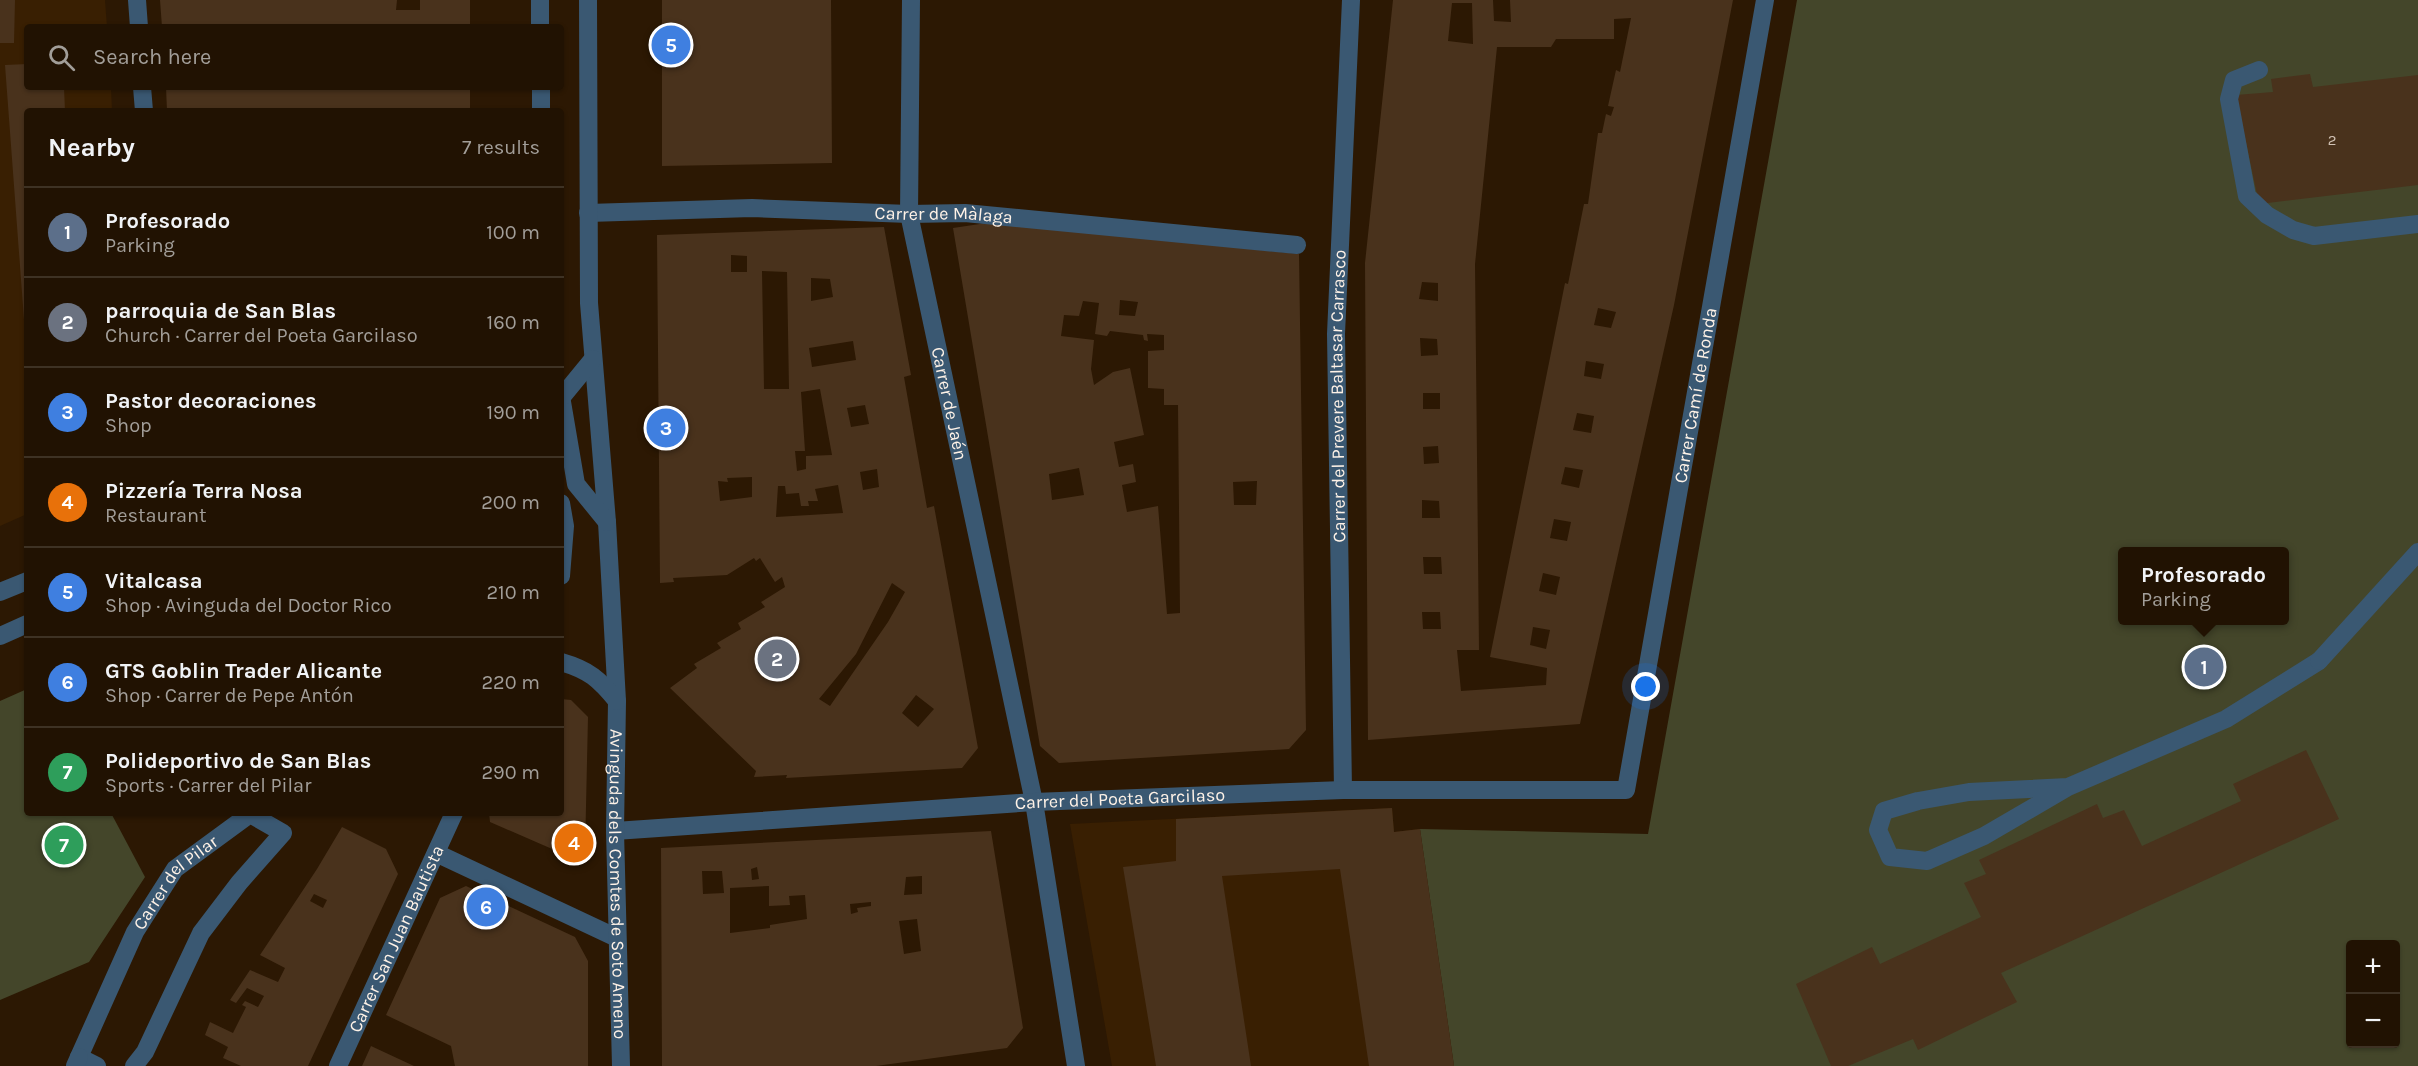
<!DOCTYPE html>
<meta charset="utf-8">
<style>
:root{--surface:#211202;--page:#2d2011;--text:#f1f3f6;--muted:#a29e99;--line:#3e3224;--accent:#b45309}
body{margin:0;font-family:Karla,sans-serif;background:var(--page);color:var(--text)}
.controls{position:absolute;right:18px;bottom:18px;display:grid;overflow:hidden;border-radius:6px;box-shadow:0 2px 4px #0004}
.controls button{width:54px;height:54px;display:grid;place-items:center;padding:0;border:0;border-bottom:2px solid var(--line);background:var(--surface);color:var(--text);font:30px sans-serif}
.you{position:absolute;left:1646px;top:687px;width:21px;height:21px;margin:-15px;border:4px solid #fff;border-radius:50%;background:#1a73e8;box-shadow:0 0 0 9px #1a73e833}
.badge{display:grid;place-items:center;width:39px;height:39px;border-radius:50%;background:var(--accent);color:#fff;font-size:20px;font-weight:700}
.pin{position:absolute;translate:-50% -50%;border:3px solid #fff;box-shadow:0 2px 6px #0006}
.popup{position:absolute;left:2118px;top:547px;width:171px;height:78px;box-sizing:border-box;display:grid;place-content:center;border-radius:6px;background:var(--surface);filter:drop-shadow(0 2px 4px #0005);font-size:20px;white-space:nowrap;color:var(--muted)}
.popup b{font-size:22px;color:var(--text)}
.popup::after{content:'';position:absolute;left:50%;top:100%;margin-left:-12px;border:12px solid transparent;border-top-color:var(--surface)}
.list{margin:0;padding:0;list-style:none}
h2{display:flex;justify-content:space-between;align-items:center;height:78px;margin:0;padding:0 24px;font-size:26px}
h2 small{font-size:20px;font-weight:400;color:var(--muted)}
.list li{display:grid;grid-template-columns:39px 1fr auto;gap:18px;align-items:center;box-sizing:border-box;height:90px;padding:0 24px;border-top:2px solid var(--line)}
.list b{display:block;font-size:22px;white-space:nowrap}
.list p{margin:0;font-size:20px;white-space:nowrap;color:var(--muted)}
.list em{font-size:20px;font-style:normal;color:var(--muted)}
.icon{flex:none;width:33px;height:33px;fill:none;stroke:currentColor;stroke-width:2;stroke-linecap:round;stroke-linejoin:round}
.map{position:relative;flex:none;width:2418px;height:1066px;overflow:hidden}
.search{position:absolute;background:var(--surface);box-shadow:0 2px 4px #0004;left:24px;top:24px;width:540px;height:66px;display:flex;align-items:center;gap:15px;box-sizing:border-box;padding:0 21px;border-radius:6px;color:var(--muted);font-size:22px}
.panel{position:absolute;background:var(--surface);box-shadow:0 2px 4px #0004;left:24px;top:108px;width:540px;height:708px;border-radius:6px}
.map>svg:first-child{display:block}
</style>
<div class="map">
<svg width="2418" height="1066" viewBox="0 0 2418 1066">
<rect width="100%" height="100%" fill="#2c1803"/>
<path fill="#391f02" d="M0 0H105L107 27H27V87H111L112 111H27V514L0 526Z
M1392 808 1394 832 1420 829 1454 1066H1112L1070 824Z"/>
<path fill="#44462a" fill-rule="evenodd" d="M1797 0H2418V1066H1454L1420 829 1648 834ZM2123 552H2285V620H2123ZM2350 944H2396V1044H2350Z
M27 689V813H111L145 877 89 962 0 1000V701Z"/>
<path fill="#49321c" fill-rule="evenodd" d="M0 0H15L14 43H0Z
M160 0H397L396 10H420V0H470V27H162Z
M662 0H831L832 163 662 166Z
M1393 0H1493L1494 21 1511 22 1510 0H1733L1674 305 1580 724 1368 740 1365 263ZM1452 3H1472L1473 44 1448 41ZM1631 18 1620 72 1616 70 1608 106 1614 107 1611 116 1606 114 1602 133H1598L1588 204H1584L1568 284 1565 283 1490 657 1547 668 1546 685 1461 691 1457 650H1479L1475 264 1497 47H1551L1556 39H1614V19ZM1422 282 1438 283V301L1419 299ZM1598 308 1616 312 1611 328 1594 325ZM1420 338 1437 339 1438 355 1421 356ZM1586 361 1604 364 1601 379 1584 376ZM1423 393H1440V409H1423ZM1577 413 1594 416 1591 433 1573 430ZM1438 446 1439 463 1424 464 1423 447ZM1565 467 1583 470 1579 488 1561 484ZM1422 500 1439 501 1440 518H1422ZM1554 519 1571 522 1567 541 1550 538ZM1423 557H1441L1442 574H1424ZM1543 573 1560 577 1556 595 1539 591ZM1422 612H1440L1441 629H1423ZM1533 627 1550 630 1546 649 1530 645Z
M27 64V87H64L65 111H27V333H25L5 65Z
M2310 74 2313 87 2418 75V185L2259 204 2236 95 2273 92 2271 79Z
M166 87H470V111H167Z
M993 222 1299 254 1306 730 1289 749 1059 763 1040 746 953 228ZM1120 300 1138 302 1135 316 1119 315ZM1083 301 1099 303 1095 334 1107 336 1110 331 1143 335 1144 340 1148 341 1147 334 1164 335V350L1148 351V388L1164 389V405H1178L1180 613 1167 614 1158 506 1127 512 1126 507 1122 485 1136 482 1133 464 1119 467 1114 442 1144 435 1130 368 1113 372 1094 385 1091 369 1094 340 1061 336 1064 315 1079 316ZM1079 468 1084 495 1052 500 1049 474ZM1257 481 1256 505H1234L1233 482Z
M884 227 911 375 904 377 915 440 927 508 934 506 978 748 962 768 786 778 787 775 754 777 756 771 670 688 697 668 694 664 721 648 717 643 741 629 738 623 765 607 761 602 785 587 782 577 775 582 760 558 756 561 754 558 727 575 673 578 674 582 660 583 657 235ZM731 255 747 256V272H731ZM762 271 787 272 789 389H764ZM811 278 830 279 833 297 811 301ZM853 341 856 360 812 367 809 348ZM820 389 832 455 806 456V469L797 471 795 451H805L801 392ZM865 405 869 424 851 427 847 408ZM877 469 879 487 863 490 860 472ZM752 477V497L720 501 718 481 728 482 727 478ZM838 485 843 513 776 517 778 486H785L786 494 799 493 801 506H809L808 501H818L815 489ZM892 583 905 592 888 622 830 706 819 699 856 654ZM916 695 934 709 918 727 902 713Z
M561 699 571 700 588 717 585 851 559 852 490 822 489 813H561Z
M2306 750 2339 819 2001 973 2017 1002 1918 1050 1913 1039 1848 1066H1831L1796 984 1872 947 1880 964 1981 917 1964 883 1986 874 1979 860 2097 804 2103 818 2124 810 2142 846 2241 801 2233 784Z
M1392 808 1394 832 1420 829 1454 1066H1369L1340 869 1222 876 1251 1066H1156L1123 867 1176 861V819Z
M342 827 386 849 398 874 308 1066H241L223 1058 228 1047 205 1035 210 1022 233 1033 246 1007 242 1005 245 1001 258 1007 264 996 247 988 236 1003 230 1000 250 970 278 982 285 968 260 955 317 869ZM314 894 327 900 323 908 310 901Z
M991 831 1023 1028 1007 1048 876 1066H662L661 848ZM757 867 759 879 752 880 751 869ZM702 871H722L724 893 703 894ZM922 876V894L904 895 906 877ZM769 886V906L790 905 789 896 805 895 807 919 770 925V928L730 933V888ZM871 902V906L857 908 858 912 851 914 850 904ZM917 919 921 951 904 954 899 921Z
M466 886 575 937 588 961V1066H455L451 1046 386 1015 440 898Z
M371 1046 414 1066H362Z"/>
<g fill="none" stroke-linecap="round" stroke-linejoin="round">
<g stroke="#3a5872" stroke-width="18">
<path d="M2259 70 2234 80 2229 99 2247 196 2267 215 2293 230 2314 236 2418 224"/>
<path d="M2068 787 1969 792 1918 801 1884 811 1878 830 1890 857 1927 861 1984 836 2068 787 2226 719 2319 661"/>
<path id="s1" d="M97 1066 79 1057 135 932 175 869 250 814 283 833 239 883 201 933 145 1052 134 1066"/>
</g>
<g stroke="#3a5872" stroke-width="18">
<path id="s2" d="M588 213 752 208 909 214 965 213 1297 245"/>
<path d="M436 853 617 938"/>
</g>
<g stroke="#3a5872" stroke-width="18">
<path d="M137 0 139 27"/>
<path id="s3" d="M911 0 909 214 1034 802 1076 1066"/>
<path d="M142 87 144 111"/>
<path d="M2319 661 2418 552"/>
<path id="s4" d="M1343 790 1336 334 1351 0"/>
<path id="s5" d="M615 831 1034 802 1343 790H1626L1765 0"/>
<path d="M75 1066 79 1057"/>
</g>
<g stroke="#3a5872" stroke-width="18">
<path d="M540 0V27"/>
<path id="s6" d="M588 0 589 303 607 522 617 701 615 831 621 1066"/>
<path d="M541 87V111"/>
<path d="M561 396 576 484 607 522"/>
<path d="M561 398 593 359"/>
<path d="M561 503 565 526 561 576"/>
<path d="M0 592 27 581"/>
<path d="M0 636 27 624"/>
<path d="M561 662C589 670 599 679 617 701"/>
<path id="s7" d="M338 1066 454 813"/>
</g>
</g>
<g text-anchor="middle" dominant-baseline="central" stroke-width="4.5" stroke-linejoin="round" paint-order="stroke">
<g font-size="15" fill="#d1c2b4">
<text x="2332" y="140">2</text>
</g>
<g font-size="18" fill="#fef2e7" stroke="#0e0601">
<text stroke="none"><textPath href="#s2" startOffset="356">Carrer de Màlaga</textPath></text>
<text stroke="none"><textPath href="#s4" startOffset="394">Carrer del Prevere Baltasar Carrasco</textPath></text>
<text stroke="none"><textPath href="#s5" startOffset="1413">Carrer Camí de Ronda</textPath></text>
<text stroke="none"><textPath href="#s3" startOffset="408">Carrer de Jaén</textPath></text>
<text stroke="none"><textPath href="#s5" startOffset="506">Carrer del Poeta Garcilaso</textPath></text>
<text stroke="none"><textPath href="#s1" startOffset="222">Carrer del Pilar</textPath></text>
<text stroke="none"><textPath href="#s6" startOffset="885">Avinguda dels Comtes de Soto Ameno</textPath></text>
<text stroke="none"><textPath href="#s7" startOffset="140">Carrer San Juan Bautista</textPath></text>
</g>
</g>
</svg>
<div class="controls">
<button>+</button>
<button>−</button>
</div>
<div class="you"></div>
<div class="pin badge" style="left:2204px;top:667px;background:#5c6f8a">1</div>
<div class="popup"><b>Profesorado</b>Parking</div>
<div class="pin badge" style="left:777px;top:659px;background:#6b7280">2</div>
<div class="pin badge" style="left:666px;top:428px;background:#3f7fe0">3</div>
<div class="pin badge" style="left:574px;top:843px;background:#e8710a">4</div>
<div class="pin badge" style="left:671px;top:45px;background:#3f7fe0">5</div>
<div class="pin badge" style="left:486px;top:907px;background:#3f7fe0">6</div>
<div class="pin badge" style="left:64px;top:845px;background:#2e9e5b">7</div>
<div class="search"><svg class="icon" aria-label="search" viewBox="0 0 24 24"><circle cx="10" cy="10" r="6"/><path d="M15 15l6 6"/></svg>Search here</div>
<section class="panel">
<h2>Nearby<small>7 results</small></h2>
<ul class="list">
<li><span class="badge" style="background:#5c6f8a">1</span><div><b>Profesorado</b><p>Parking</p></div><em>100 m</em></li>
<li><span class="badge" style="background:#6b7280">2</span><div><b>parroquia de San Blas</b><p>Church · Carrer del Poeta Garcilaso</p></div><em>160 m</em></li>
<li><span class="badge" style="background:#3f7fe0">3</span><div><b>Pastor decoraciones</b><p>Shop</p></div><em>190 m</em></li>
<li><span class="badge" style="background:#e8710a">4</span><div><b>Pizzería Terra Nosa</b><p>Restaurant</p></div><em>200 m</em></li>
<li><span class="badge" style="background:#3f7fe0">5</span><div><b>Vitalcasa</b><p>Shop · Avinguda del Doctor Rico</p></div><em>210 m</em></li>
<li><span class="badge" style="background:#3f7fe0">6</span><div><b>GTS Goblin Trader Alicante</b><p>Shop · Carrer de Pepe Antón</p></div><em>220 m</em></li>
<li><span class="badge" style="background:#2e9e5b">7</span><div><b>Polideportivo de San Blas</b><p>Sports · Carrer del Pilar</p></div><em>290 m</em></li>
</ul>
</section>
</div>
